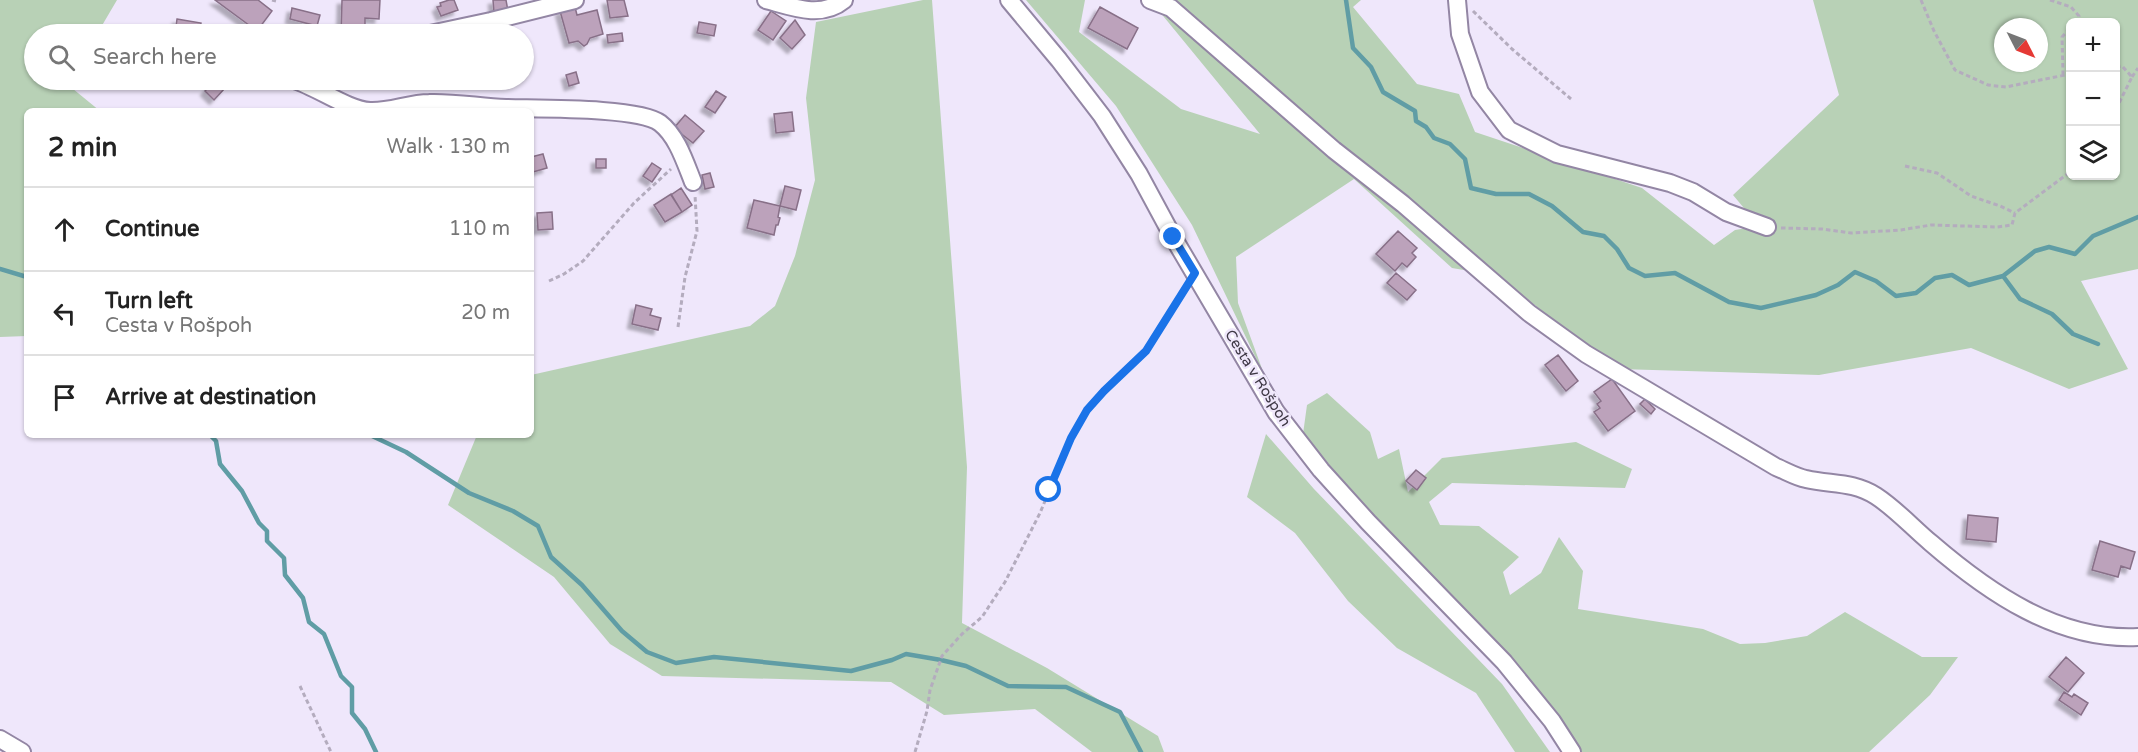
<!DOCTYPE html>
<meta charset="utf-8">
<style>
:root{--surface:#fff;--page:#f2f2f2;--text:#222;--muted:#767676;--line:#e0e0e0}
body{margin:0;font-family:"Varela Round",sans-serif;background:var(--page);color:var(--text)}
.controls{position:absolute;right:18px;top:18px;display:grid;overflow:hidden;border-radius:9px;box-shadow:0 2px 4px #0004}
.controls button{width:54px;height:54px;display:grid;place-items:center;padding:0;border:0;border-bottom:2px solid var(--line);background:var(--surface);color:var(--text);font:30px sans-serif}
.compass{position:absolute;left:1994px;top:18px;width:54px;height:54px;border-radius:50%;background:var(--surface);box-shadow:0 2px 4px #0004;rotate:132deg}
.stop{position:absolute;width:18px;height:18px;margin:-14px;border:4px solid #1a73e8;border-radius:50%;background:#fff}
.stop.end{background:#1a73e8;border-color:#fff;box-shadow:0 2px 6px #0008}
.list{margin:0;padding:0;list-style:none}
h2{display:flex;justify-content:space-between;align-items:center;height:78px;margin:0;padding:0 24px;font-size:26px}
h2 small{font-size:20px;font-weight:400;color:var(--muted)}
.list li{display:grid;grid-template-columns:39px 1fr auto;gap:18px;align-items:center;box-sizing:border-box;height:84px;padding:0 24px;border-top:2px solid var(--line)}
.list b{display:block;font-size:22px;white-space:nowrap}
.list p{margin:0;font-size:20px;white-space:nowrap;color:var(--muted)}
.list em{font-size:20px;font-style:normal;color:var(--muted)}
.icon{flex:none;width:33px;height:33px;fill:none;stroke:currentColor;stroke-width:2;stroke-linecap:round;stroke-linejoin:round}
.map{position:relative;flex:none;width:2138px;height:752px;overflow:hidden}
.search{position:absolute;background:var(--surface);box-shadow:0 2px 4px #0004;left:24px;top:24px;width:510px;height:66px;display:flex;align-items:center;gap:15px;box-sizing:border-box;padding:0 21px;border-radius:33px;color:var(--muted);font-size:22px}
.panel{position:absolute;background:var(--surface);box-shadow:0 2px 4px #0004;left:24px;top:108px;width:510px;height:330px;border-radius:9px}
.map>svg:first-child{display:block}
</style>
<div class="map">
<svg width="2138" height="752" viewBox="0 0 2138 752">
<defs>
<filter id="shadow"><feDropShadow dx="-4.5" dy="4.5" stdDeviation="1.5" flood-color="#0004"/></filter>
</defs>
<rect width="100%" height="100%" fill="#efe7fb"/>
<path fill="#b8d1b6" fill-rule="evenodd" d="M0 0H117L97 34H34V80H69L67 84 100 111H27V336L0 337Z
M923 0H932L967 467 962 623 1047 668 1158 736 1164 752H1092L1035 709 944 715 891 682 662 676 610 644 554 577 448 505 477 435H531V375L750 326 775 306 795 256 815 180 806 98 816 22Z
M1026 0H1085L1079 32 1181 109 1260 134 1150 0H1361L1353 7 1417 84 1459 94 1475 132 1642 188 1714 245 1735 230 1759 226 1733 195 1839 95 1813 0H2138V269L2081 281 2128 369 2069 389 1971 348 1819 375 1619 369 1558 324 1499 276 1452 268 1354 179 1236 257 1238 303 1265 377 1192 225 1116 106ZM2070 22H2116V176H2070ZM2003 27H2039V63H2003Z
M1327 393 1370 432 1378 459 1399 449 1408 492 1442 458 1576 442 1632 469 1625 488 1452 483 1429 502 1440 525 1479 526 1519 557 1503 572 1510 595 1541 573 1559 537 1583 571 1578 609 1703 629 1740 644 1765 643 1807 636 1845 612 1922 657H1958L1930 695 1869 752H1582L1562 722 1496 641 1357 502 1303 434 1307 405Z
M1266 434 1314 489 1502 684 1550 752H1515L1476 693 1397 648 1348 601 1295 533 1247 497Z"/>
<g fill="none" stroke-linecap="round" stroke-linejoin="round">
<path stroke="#609da5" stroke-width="4.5" d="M1346 0 1353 48 1371 67 1383 92 1415 111 1416 121 1426 127 1434 138 1450 144 1465 159 1471 188 1496 194H1529L1552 206 1583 232 1604 236 1617 249 1629 268 1645 276 1675 273 1729 302 1761 308 1816 295 1838 285 1855 272 1876 281 1896 296 1916 293 1935 278 1952 275 1969 285 2003 276 2035 251 2049 247 2075 254 2093 236 2138 217
M0 269 27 277
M2003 276 2020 299 2052 314 2073 334 2098 344
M210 435 216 441 220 464 242 491 259 523 267 531V541L284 558 285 575 303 598 309 622 324 634 341 676 352 687V713L365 729 376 752
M370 435 406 452 469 493 513 511 538 526 551 557 582 585 622 631 647 652 676 663 714 657 851 671 892 660 906 654 941 660 966 666 1008 686 1066 687 1120 712 1141 752"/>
</g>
<path fill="#bca2bb" stroke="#887088" stroke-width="1.5" filter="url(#shadow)" d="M215 0H258L272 11 257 31Z
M342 0H380L379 19 365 18V34H341Z
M449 0H454L458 10 441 16 437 7 441 6 440 3Z
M493 0H506L508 11 494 13Z
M607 0H624L628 16 610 18Z
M575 7 577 15 597 10 603 34 590 38 587 44 584 46 578 41 569 43 560 11Z
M1100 7 1138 28 1127 49 1088 28Z
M292 8 320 15 317 26 290 19Z
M771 11 786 21 773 40 758 30Z
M177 19 201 23 199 34H175Z
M795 20 805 35 792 49 780 38Z
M699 22 716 25 714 36 697 33Z
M622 33 623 41 608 43 607 35Z
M576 72 579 83 569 86 566 75Z
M216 80 225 88 214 100 205 91Z
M716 91 726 97 715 113 705 107Z
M792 112 794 131 776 133 774 114Z
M685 115 704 131 693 143 674 128Z
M543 154 547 168 533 172 531 157Z
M596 159H606V168H596Z
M652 163 661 169 652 182 643 176Z
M710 173 714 187 705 189 702 175Z
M785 186 801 190 796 210 780 206Z
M681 188 692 205 682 212 671 195Z
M671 194 682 212 665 222 654 205Z
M754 200 780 206 778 217 780 218 778 225H776L774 235 747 228Z
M552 212 553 229 538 230 537 213Z
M1398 231 1417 248 1412 253 1416 257 1407 267 1402 263 1395 271 1376 254Z
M1396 273 1416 290 1407 300 1387 283Z
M636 305 652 309 650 315 661 318 658 330 632 324Z
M1558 355 1578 381 1566 391 1545 365Z
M1612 379 1635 411 1608 431 1594 412 1600 408 1597 404 1601 401 1594 392Z
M1645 399 1655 409 1651 414 1640 404Z
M1416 470 1426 478 1417 490 1406 481Z
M1968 515 1998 518 1996 542 1966 539Z
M2100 541 2135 552 2130 569 2121 566 2118 577 2092 570Z
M2066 657 2084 673 2068 692 2049 677Z
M2064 692 2072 697 2074 694 2088 703 2081 715 2059 700Z"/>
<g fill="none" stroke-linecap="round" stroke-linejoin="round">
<g stroke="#9386a4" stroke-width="20">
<path id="minor" d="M766 0C792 7 821 19 844 0
M1009 0 1059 60 1102 116 1139 174 1173 237 1276 412 1321 470 1368 522 1504 662 1552 721 1572 752
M1150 0 1171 8 1334 150 1403 204 1529 313 1586 354 1776 467C1786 471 1796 477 1806 479 1831 485 1852 481 1876 496 1896 509 1913 528 1931 543 1989 593 2058 641 2138 637
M1457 0 1460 34 1480 92 1509 130 1557 154 1670 183 1693 192 1726 212 1767 227
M430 34 491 21 575 0
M294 80C317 87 348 110 370 111 390 112 409 103 429 103 454 102 480 107 506 108 536 109 639 107 660 123 677 136 685 162 693 182
M0 739 22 752"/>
</g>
<path stroke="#b4acbe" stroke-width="3" stroke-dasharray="4.5 3" stroke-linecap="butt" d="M272 0 276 1
M1921 0 1934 31 1955 70 1988 85 2006 87 2070 74
M2050 0 2071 7 2079 16 2076 22
M1473 11 1512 49 1571 99
M2116 67 2122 66 2132 77 2116 109
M2063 75 2062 37 2070 28
M2132 77 2138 68
M1905 166 1937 173 1971 196 2000 206 2015 213
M1781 228 1822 229 1851 233 1901 230 1931 225 1997 227 2012 225 2015 213 2070 172
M549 281 564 274 583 261 634 203 671 169
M678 327 685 277 697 231 695 195
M300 686 331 752
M915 752 927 711 930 690 942 656 962 634 982 617 1005 582 1040 513 1071 438 1087 410 1095 399 1147 351 1186 287"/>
<use href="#minor" stroke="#fff" stroke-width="16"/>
</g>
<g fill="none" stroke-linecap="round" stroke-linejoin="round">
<path stroke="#1a73e8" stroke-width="8" d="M1049 490 1071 438 1087 410 1104 391 1146 351 1195 273 1173 237"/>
</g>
<g text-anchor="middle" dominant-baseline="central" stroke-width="5" stroke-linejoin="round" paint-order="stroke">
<g font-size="15" fill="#3e3845" stroke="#efe7fb">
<text transform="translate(1258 378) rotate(58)">Cesta v Rošpoh</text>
</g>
</g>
</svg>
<div class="controls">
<button>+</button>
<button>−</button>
<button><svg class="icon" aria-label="layers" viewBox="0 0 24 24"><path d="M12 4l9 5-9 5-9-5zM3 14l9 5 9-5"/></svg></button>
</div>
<svg class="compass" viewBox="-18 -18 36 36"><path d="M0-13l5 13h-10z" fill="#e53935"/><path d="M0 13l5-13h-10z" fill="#767676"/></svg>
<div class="stop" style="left:1049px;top:490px"></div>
<div class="stop end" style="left:1173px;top:237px"></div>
<div class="search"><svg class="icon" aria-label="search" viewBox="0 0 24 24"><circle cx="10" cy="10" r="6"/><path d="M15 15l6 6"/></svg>Search here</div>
<section class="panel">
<h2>2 min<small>Walk · 130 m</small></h2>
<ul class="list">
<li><svg class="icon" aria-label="ahead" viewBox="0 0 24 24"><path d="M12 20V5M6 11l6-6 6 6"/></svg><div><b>Continue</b></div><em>110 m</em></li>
<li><svg class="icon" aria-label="left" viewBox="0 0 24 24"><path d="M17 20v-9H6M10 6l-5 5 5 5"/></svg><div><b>Turn left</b><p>Cesta v Rošpoh</p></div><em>20 m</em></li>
<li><svg class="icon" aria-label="arrive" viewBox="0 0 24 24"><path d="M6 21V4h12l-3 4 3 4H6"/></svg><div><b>Arrive at destination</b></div></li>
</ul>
</section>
</div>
